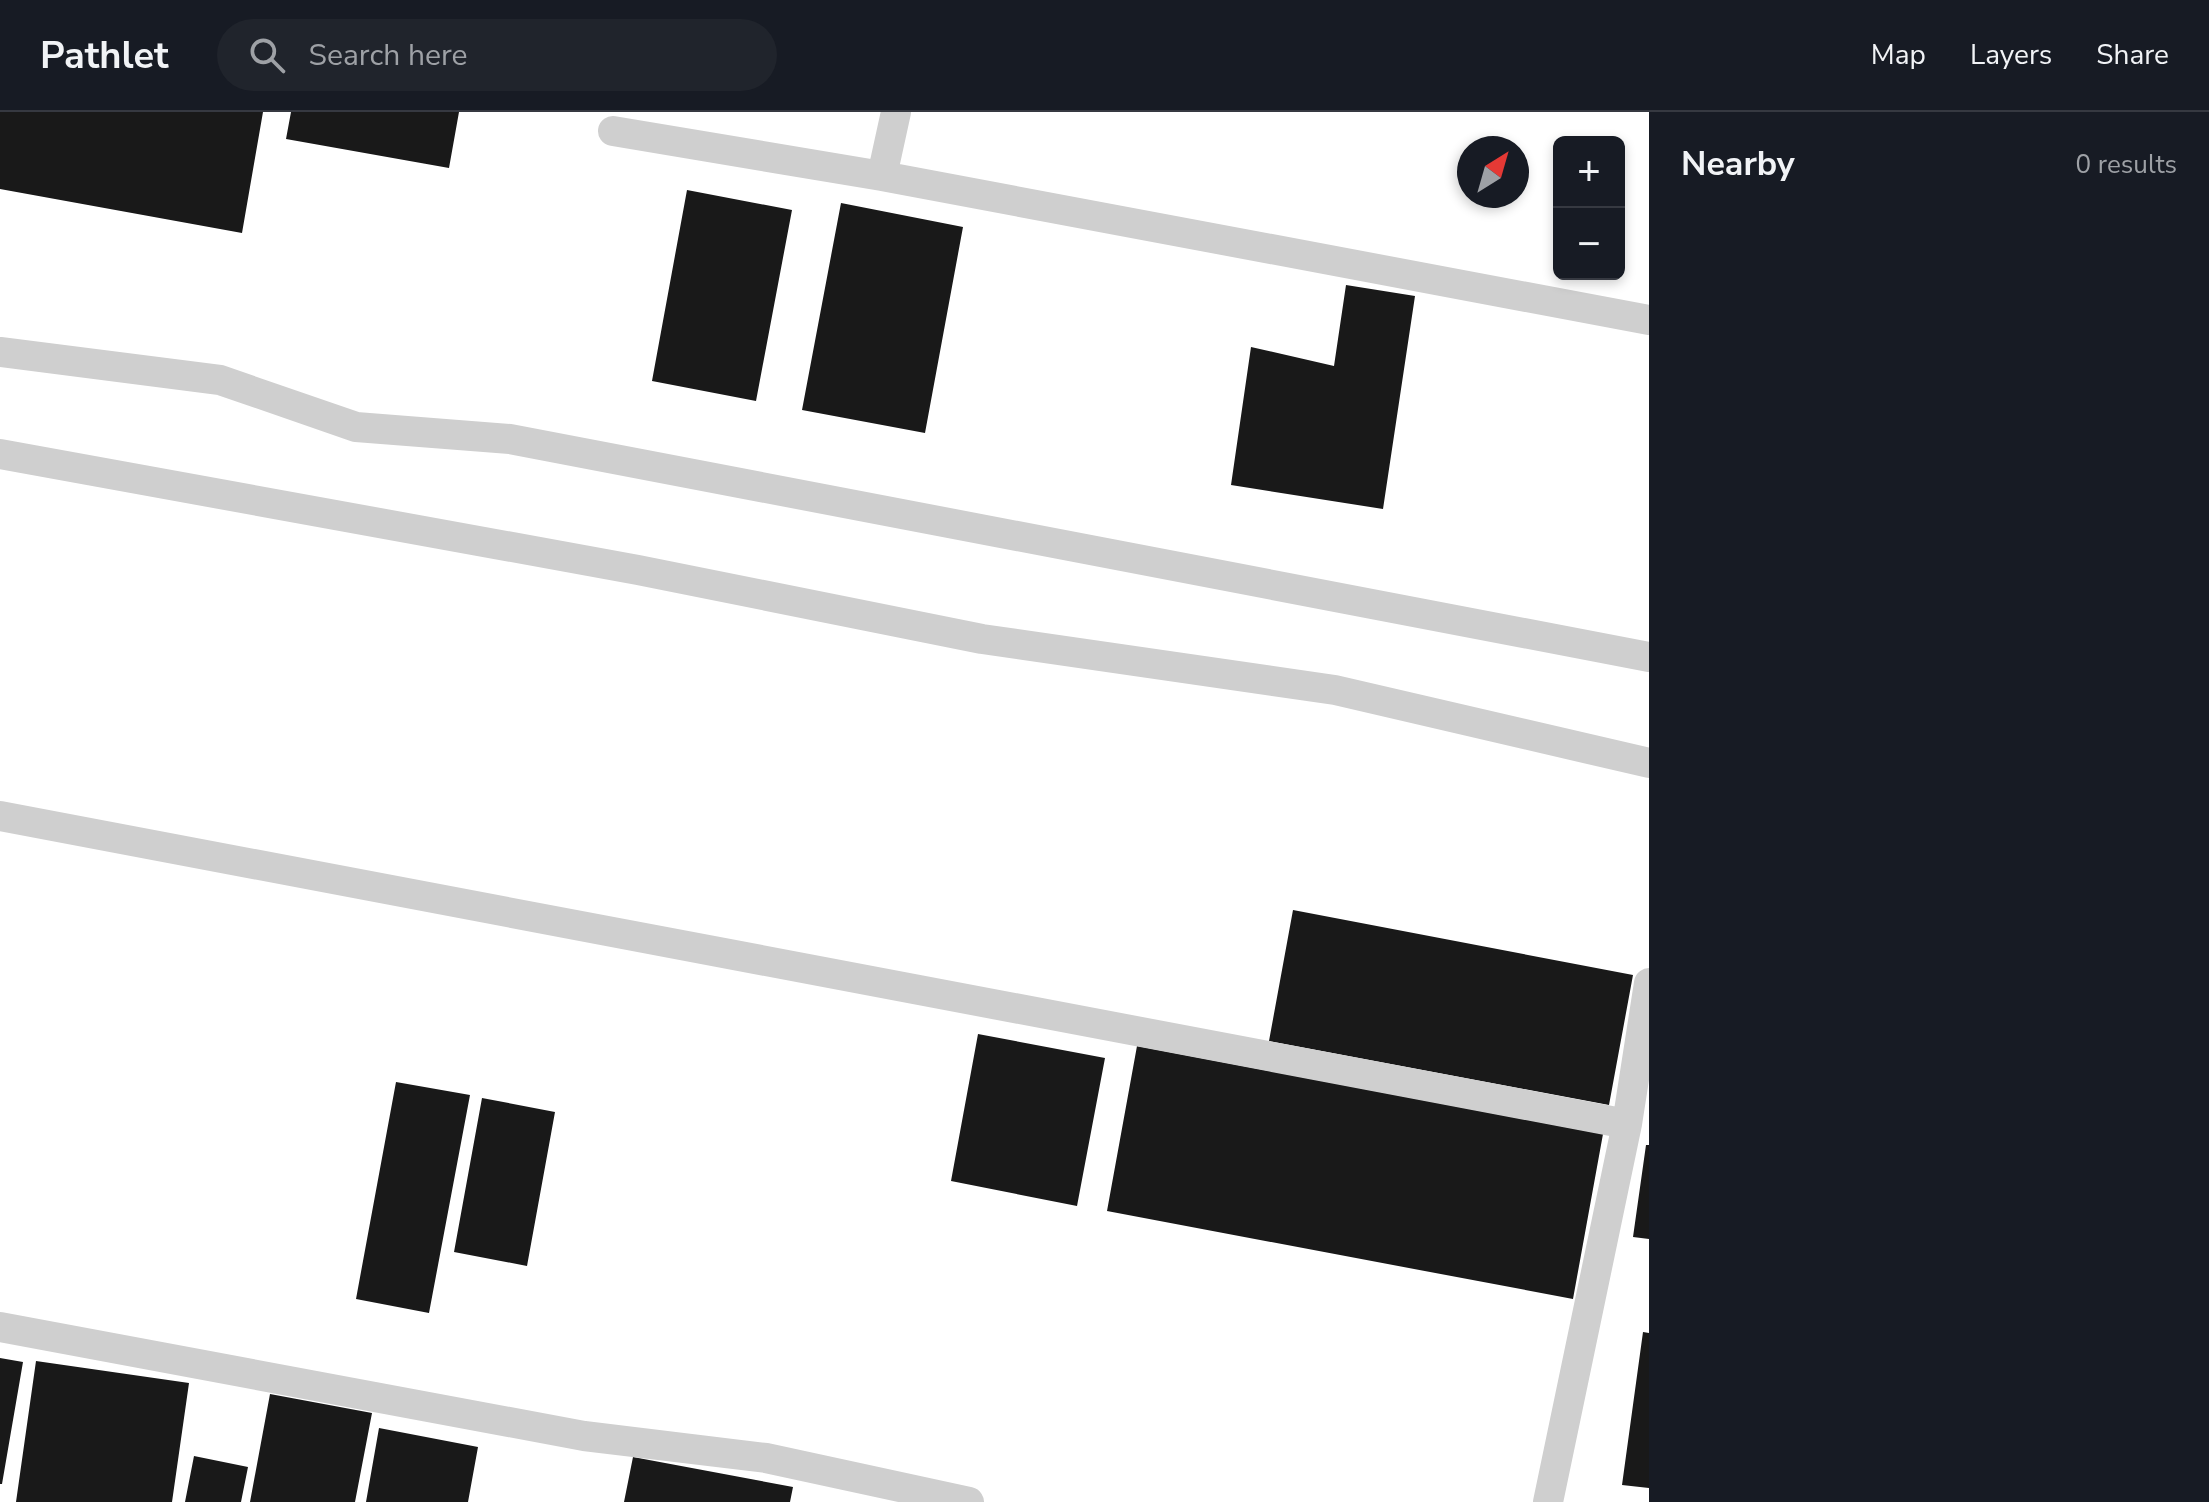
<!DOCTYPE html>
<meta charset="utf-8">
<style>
:root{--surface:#171b24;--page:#20242c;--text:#f1f3f6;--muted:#9ea1a6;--line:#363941}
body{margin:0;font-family:"Nunito Sans",sans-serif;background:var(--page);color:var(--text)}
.controls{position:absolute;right:24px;top:24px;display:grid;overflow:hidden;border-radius:12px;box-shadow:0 4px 12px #0003}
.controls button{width:72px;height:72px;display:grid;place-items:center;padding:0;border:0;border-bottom:2px solid var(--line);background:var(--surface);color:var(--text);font:40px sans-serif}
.compass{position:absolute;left:1457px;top:24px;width:72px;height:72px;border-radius:50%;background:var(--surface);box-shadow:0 4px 12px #0003;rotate:37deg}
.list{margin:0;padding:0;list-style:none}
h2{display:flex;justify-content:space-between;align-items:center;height:104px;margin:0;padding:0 32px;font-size:34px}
h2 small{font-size:26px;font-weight:400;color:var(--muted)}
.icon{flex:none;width:44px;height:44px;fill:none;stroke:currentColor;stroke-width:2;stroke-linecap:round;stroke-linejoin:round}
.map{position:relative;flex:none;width:1649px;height:1390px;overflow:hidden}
header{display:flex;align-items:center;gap:48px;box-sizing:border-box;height:112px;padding:0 40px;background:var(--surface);border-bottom:2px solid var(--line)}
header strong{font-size:38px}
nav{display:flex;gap:44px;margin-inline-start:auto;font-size:28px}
.search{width:560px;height:72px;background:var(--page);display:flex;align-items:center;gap:20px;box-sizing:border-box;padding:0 28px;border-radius:44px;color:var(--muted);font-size:30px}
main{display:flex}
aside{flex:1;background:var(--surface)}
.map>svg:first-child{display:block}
</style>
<header>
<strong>Pathlet</strong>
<div class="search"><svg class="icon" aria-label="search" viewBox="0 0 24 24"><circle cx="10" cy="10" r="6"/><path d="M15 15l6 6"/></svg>Search here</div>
<nav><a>Map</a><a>Layers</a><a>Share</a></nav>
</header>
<main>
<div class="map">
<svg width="1649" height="1390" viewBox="0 0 1649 1390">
<rect width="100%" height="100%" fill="#fff"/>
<path fill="#191919" d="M0 0H263L242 121 0 77Z
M291 0H459L449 56 286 27Z
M687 78 792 98 756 289 652 269Z
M841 91 963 115 925 321 802 298Z
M1346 173 1415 184 1383 397 1231 373 1251 235 1334 254Z
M1293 798 1633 863 1609 993 1269 929Z
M978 922 1105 946 1077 1094 951 1069Z
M1137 934 1603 1022 1573 1187 1107 1099Z
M396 970 470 983 429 1201 356 1187Z
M482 986 555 1000 527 1154 454 1140Z
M1646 1033H1649V1127L1633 1125Z
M1643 1220 1649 1221V1376L1622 1373Z
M0 1246 23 1250 2 1372H0Z
M36 1249 189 1271 172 1390H16Z
M270 1282 372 1301 355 1390H250Z
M379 1316 478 1335 468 1390H366Z
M194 1344 248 1355 241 1390H185Z
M633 1345 793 1375 790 1390H624Z"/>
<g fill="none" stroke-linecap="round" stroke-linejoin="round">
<path stroke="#cfcfcf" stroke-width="30" d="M896 0 882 64 1649 208
M613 19 882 64
M0 240 220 268 356 315 510 327 1649 545
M0 342 638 458 982 527 1335 578 1649 651
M0 704 1627 1012
M0 1215 584 1324 766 1346 969 1390
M1548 1390 1627 1012 1649 871"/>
</g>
</svg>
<div class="controls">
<button>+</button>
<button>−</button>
</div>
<svg class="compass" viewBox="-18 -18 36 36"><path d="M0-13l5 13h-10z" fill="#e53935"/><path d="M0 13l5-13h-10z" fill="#9ea1a6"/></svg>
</div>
<aside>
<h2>Nearby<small>0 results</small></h2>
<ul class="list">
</ul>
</aside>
</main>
